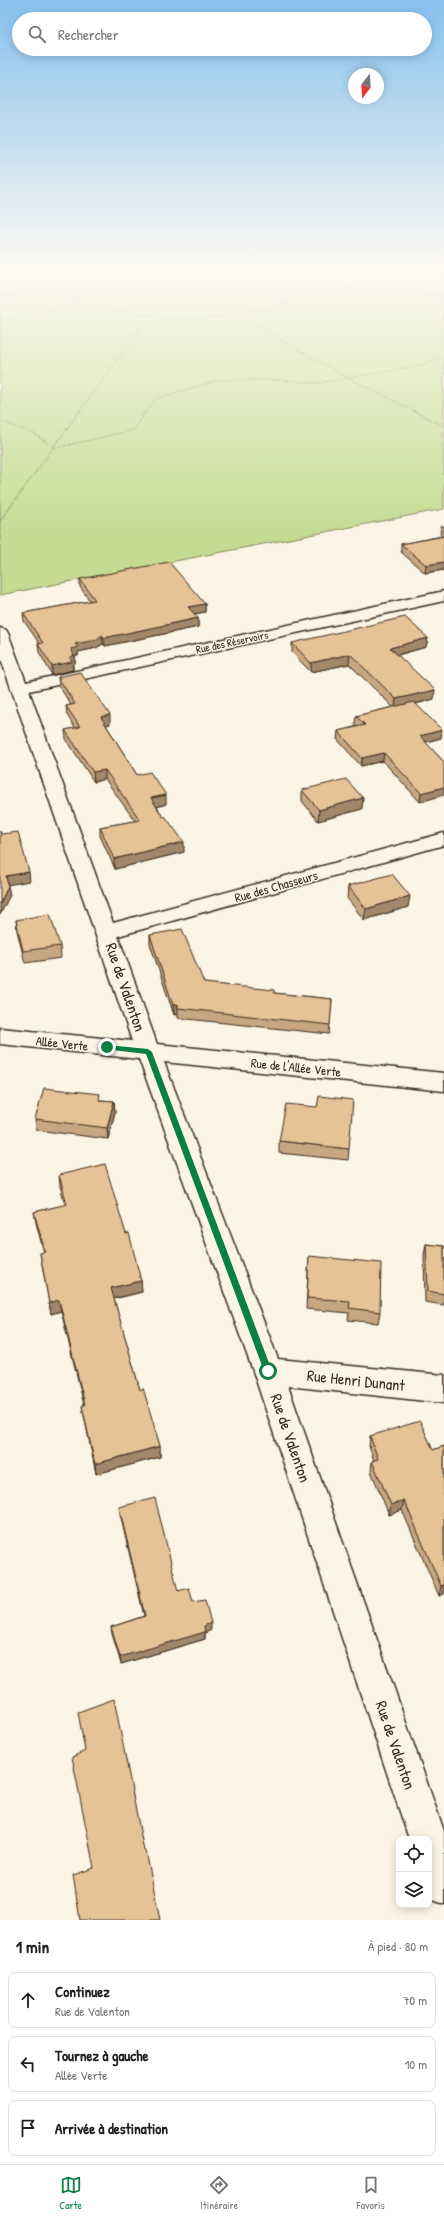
<!DOCTYPE html>
<html lang="fr">
<meta charset="utf-8">
<style>
:root{--surface:#fff;--page:#f2f2f2;--text:#202124;--muted:#757577;--line:#e0e0e0;--accent:#0b8043}
body{margin:0;font-family:"Patrick Hand",sans-serif;background:var(--page);color:var(--text)}
.controls{position:absolute;right:12px;bottom:12px;display:grid;overflow:hidden;border-radius:8px;box-shadow:0 2px 10px #0003}
.controls button{width:36px;height:36px;display:grid;place-items:center;padding:0;border:0;border-bottom:1px solid var(--line);background:var(--surface);color:var(--text);font:20px sans-serif}
.compass{position:absolute;left:348px;top:68px;width:36px;height:36px;border-radius:50%;background:var(--surface);box-shadow:0 2px 10px #0003;rotate:197deg}
.stop{position:absolute;width:12px;height:12px;margin:-9px;border:3px solid #0b8043;border-radius:50%;background:#fff}
.stop.end{background:#0b8043;border-color:#fff;box-shadow:0 1px 4px #0008}
.list{margin:0;padding:0;list-style:none}
h2{display:flex;justify-content:space-between;align-items:center;height:52px;margin:0;padding:0 16px;font-size:17px}
h2 small{font-size:13px;font-weight:400;color:var(--muted)}
.list li{display:grid;grid-template-columns:26px 1fr auto;gap:12px;align-items:center;box-sizing:border-box;height:56px;margin:0 8px 8px;padding:0 8px;border:1px solid var(--line);border-radius:8px}
.list b{display:block;font-size:15px;white-space:nowrap}
.list p{margin:0;font-size:13px;white-space:nowrap;color:var(--muted)}
.list em{font-size:13px;font-style:normal;color:var(--muted)}
.icon{flex:none;width:22px;height:22px;fill:none;stroke:currentColor;stroke-width:2;stroke-linecap:round;stroke-linejoin:round}
.map{position:relative;flex:none;width:444px;height:1920px;overflow:hidden}
.search{position:absolute;background:var(--surface);box-shadow:0 2px 10px #0003;left:12px;right:12px;top:12px;height:44px;display:flex;align-items:center;gap:10px;box-sizing:border-box;padding:0 14px;border-radius:22px;color:var(--muted);font-size:15px}
.sheet{height:244px;background:var(--surface)}
nav{display:flex;justify-content:space-around;align-items:center;box-sizing:border-box;height:56px;border-top:1px solid var(--line);background:var(--surface);font-size:11px;color:var(--muted)}
nav a{display:grid;justify-items:center;gap:2px}
nav .on{color:var(--accent)}
.map>svg:first-child{display:block}
</style>
<div class="map">
<svg width="444" height="1920" viewBox="0 0 444 1920">
<rect width="100%" height="100%" fill="#fcf5e5"/>
<filter id="ink" filterUnits="userSpaceOnUse"><feTurbulence type="fractalNoise" baseFrequency=".025" numOctaves="2"/><feDisplacementMap in="SourceGraphic" scale="8" xChannelSelector="R" yChannelSelector="G"/><feConvolveMatrix kernelMatrix="1 2 1 2 8 2 1 2 1" color-interpolation-filters="sRGB"/></filter>
<g filter="url(#ink)">
<path fill="#c4db91" stroke="#808258" d="M0 271H444V509L0 595Z"/>
<g fill="none" stroke-linecap="round" stroke-linejoin="round">
<g stroke="#3b2a1e" stroke-width="3">
<path id="minor" d="M444 591V601L29 691 113 923 444 833V845L118 936 157 1044 444 1073V1091L164 1062 278 1359 444 1375V1403L288 1386 444 1831V1904L430 1899 429 1895V1839H409L253 1371 139 1059 0 1044V1028L132 1041 0 656V628L6 630 8 633 26 682Z"/>
</g>
<path stroke="#3b2a1e" stroke-width="1" stroke-dasharray="0.5 1.5" stroke-linecap="butt" d="M50 271 47 275 52 288 82 305
M303 284 444 296
M0 297 52 288
M237 315 350 379 416 412
M0 320 83 305 173 319H203L266 309 292 300 306 274 304 271
M79 412 149 317
M146 412 155 399 218 380H278L320 383 422 365 444 356"/>
<path stroke="#3b2a1e" stroke-width="1.5" stroke-dasharray="0.5 2" stroke-linecap="butt" d="M414 411 444 426
M0 421 33 433 55 448 133 430 146 411
M0 521 80 411"/>
<use href="#minor" fill="#fcf5e5" fill-rule="evenodd"/>
</g>
<path fill="#c6a782" stroke="#3b2a1e" d="M441 526H444V570L425 573 401 552V544L442 536 440 534Z
M80 579 205 604V612L194 614 198 618V627L105 646 103 644 96 648 78 652V656H75V663L73 665V670L52 675 39 652 38 644 39 643 24 621 23 613 90 601 80 587Z
M428 638 426 647 398 655 434 699 416 704 441 738 425 742 444 762 420 802 383 761 361 766 337 739 338 731 358 726 355 724 356 716 393 707 349 664 311 672 292 653V643Z
M58 677 110 724 106 725 137 775 166 804 157 807 184 852 115 869 100 836V827L135 821 105 779 94 782 66 739 65 730 75 728 67 715 66 706 71 705 59 686Z
M302 790 362 809 318 821 302 801Z
M348 886 408 907 364 920 347 898Z
M16 920 60 946 61 958 25 963 17 931Z
M150 935 204 983 274 993 332 999 329 1034 178 1018V1014L174 1015 150 944Z
M101 1100 114 1101 115 1112 108 1139 36 1130 35 1119Z
M279 1141 349 1149 348 1160 279 1153Z
M59 1175 126 1234 141 1281 142 1292 114 1299 140 1390 160 1446V1457L96 1474 84 1416 82 1406 84 1405 61 1311 51 1314 40 1253H44L36 1223 34 1212 65 1205 60 1186Z
M426 1244 444 1246V1305L425 1302 424 1255Z
M309 1256 380 1312 378 1323 348 1320 349 1313 306 1309Z
M370 1436 433 1450 444 1446V1594L439 1596 402 1510 389 1515 371 1471 372 1461H374L369 1446Z
M119 1507 178 1591 193 1602 211 1630 205 1633V1639L121 1664 112 1634 111 1627 144 1616 120 1514Z"/>
<path fill="#a1886a" stroke="#3b2a1e" d="M444 562V570L425 573 426 565Z
M205 604V612L188 615V607Z
M198 618V627L105 646 104 638Z
M102 635 103 644 96 648 78 652V656H75V663L73 665V670L52 675V666L71 649 75 644Z
M428 638 426 647 389 657 390 648Z
M350 654 349 664 311 672V663Z
M435 690 434 699 395 709 396 699Z
M110 715V724L101 726V717Z
M442 730 441 738 419 744 420 736Z
M384 753 383 761 361 766 362 758Z
M105 770V779L94 782 93 772Z
M444 787V795L420 802 421 793Z
M166 795V804L152 808 151 798Z
M363 798 362 809 318 821 319 810Z
M184 842V852L115 869 114 859Z
M29 872 30 881 7 885 6 876Z
M8 886 10 895 0 915V904Z
M410 896 408 907 364 920 366 909Z
M178 1004V1014L174 1015 173 1005Z
M114 1101 115 1112 108 1139 107 1128Z
M141 1281 142 1292 112 1299 111 1288Z
M59 1300 61 1311 51 1314 49 1303Z
M160 1446V1457L96 1474 95 1464Z
M404 1500 402 1510 389 1515 391 1505Z
M444 1585V1594L439 1596 441 1586Z
M211 1623V1630L205 1633V1639L121 1664 120 1657Z"/>
<path fill="#e6c297" stroke="#3b2a1e" d="M444 536V562L426 565 401 544Z
M169 562 205 604 188 607 198 618 104 638 102 635 96 640 75 644 78 647 71 649 74 655 70 658 72 662 52 666 38 644 43 643 23 613 95 600 80 579Z
M405 617 428 638 390 648 435 690 396 699 350 654 311 663 292 643Z
M80 672 110 715 101 717 137 775 150 772 166 795 151 798 163 817 165 816 184 842 114 859 100 827 140 820 105 770 93 772 65 730 80 727 66 706 75 704 58 677Z
M414 702 442 730 420 736 444 762V787L421 793 384 753 362 758 338 731 365 725 356 716Z
M346 779 363 798 319 810 302 790Z
M0 831 1 834 18 832 29 872 6 876 8 886 0 904Z
M392 874 410 896 366 909 348 886Z
M50 914 60 946 23 951 16 920Z
M182 929 204 983 274 990V993L332 999 330 1025 178 1008V1004L173 1005 150 935Z
M44 1088 100 1094 99 1100 114 1101 107 1128 35 1119Z
M319 1096 353 1100 349 1149 279 1141 286 1104 317 1107Z
M105 1164 126 1234 129 1233 141 1281 111 1288 140 1390 143 1388 160 1446 95 1464 82 1406 85 1405 59 1300 49 1303 40 1253 45 1252 34 1212 67 1204 59 1175Z
M426 1244 444 1246V1294L428 1291Z
M309 1256 381 1263 380 1312 349 1308 350 1301 307 1298Z
M420 1421 433 1450 444 1446V1585L441 1586 404 1500 391 1505 372 1461 378 1459 370 1436Z
M155 1498 178 1591 189 1588 193 1602 205 1600 211 1623 204 1626 205 1632 120 1657 111 1627 145 1616 119 1507Z
M114 1699 144 1851H146L160 1920H80L73 1875 94 1868 72 1757 85 1751 78 1712Z"/>
</g>
<linearGradient id="sky" x2="0" y2="1"><stop stop-color="#87c1ee"/><stop offset="0.5" stop-color="#fefaf3"/><stop offset="1" stop-color="#fefaf3" stop-opacity="0"/></linearGradient>
<rect width="444" height="540" fill="url(#sky)"/>
<path fill="#0b8043" d="M107 1045 148 1049 152 1052 272 1371 271 1373H265L264 1371 146 1054 104 1049V1046Z"/>
<g text-anchor="middle" dominant-baseline="central" stroke-width="3" stroke-linejoin="round" paint-order="stroke">
<g font-size="11" fill="#3b2a1e" stroke="#fcf5e5">
<text transform="translate(232 642) rotate(-12)">Rue des Réservoirs</text>
</g>
<g font-size="13" fill="#3b2a1e" stroke="#fcf5e5">
<text transform="translate(276 886) rotate(-16)">Rue des Chasseurs</text>
<text transform="translate(62 1043) rotate(6)">Allée Verte</text>
<text transform="translate(296 1067) rotate(6)">Rue de l'Allée Verte</text>
</g>
<g font-size="16" fill="#3b2a1e" stroke="#fcf5e5">
<text transform="translate(126 987) rotate(71)">Rue de Valenton</text>
<text transform="translate(356 1380) rotate(6)">Rue Henri Dunant</text>
<text transform="translate(291 1438) rotate(71)">Rue de Valenton</text>
<text transform="translate(396 1745) rotate(71)">Rue de Valenton</text>
</g>
</g>
</svg>
<div class="controls">
<button><svg class="icon" aria-label="locate" viewBox="0 0 24 24"><circle cx="12" cy="12" r="6"/><path d="M12 2v4M12 18v4M2 12h4M18 12h4"/></svg></button>
<button><svg class="icon" aria-label="layers" viewBox="0 0 24 24"><path d="M12 4l9 5-9 5-9-5zM3 14l9 5 9-5"/></svg></button>
</div>
<svg class="compass" viewBox="-18 -18 36 36"><path d="M0-13l5 13h-10z" fill="#e53935"/><path d="M0 13l5-13h-10z" fill="#757577"/></svg>
<div class="stop" style="left:268px;top:1371px"></div>
<div class="stop end" style="left:107px;top:1047px"></div>
<div class="search"><svg class="icon" aria-label="search" viewBox="0 0 24 24"><circle cx="10" cy="10" r="6"/><path d="M15 15l6 6"/></svg>Rechercher</div>
</div>
<section class="sheet">
<h2>1 min<small>À pied · 80 m</small></h2>
<ul class="list">
<li><svg class="icon" aria-label="ahead" viewBox="0 0 24 24"><path d="M12 20V5M6 11l6-6 6 6"/></svg><div><b>Continuez</b><p>Rue de Valenton</p></div><em>70 m</em></li>
<li><svg class="icon" aria-label="left" viewBox="0 0 24 24"><path d="M17 20v-9H6M10 6l-5 5 5 5"/></svg><div><b>Tournez à gauche</b><p>Allée Verte</p></div><em>10 m</em></li>
<li><svg class="icon" aria-label="arrive" viewBox="0 0 24 24"><path d="M6 21V4h12l-3 4 3 4H6"/></svg><div><b>Arrivée à destination</b></div></li>
</ul>
</section>
<nav>
<a class="on"><svg class="icon" aria-label="map" viewBox="0 0 24 24"><path d="M3 6l6-2 6 2 6-2v14l-6 2-6-2-6 2zM9 4v14M15 6v14"/></svg>Carte</a>
<a><svg class="icon" aria-label="directions" viewBox="0 0 24 24"><path d="M12 3l9 9-9 9-9-9zM9 14v-3h6M13 9l2 2-2 2"/></svg>Itinéraire</a>
<a><svg class="icon" aria-label="saved" viewBox="0 0 24 24"><path d="M7 4h10v16l-5-4-5 4z"/></svg>Favoris</a>
</nav>
